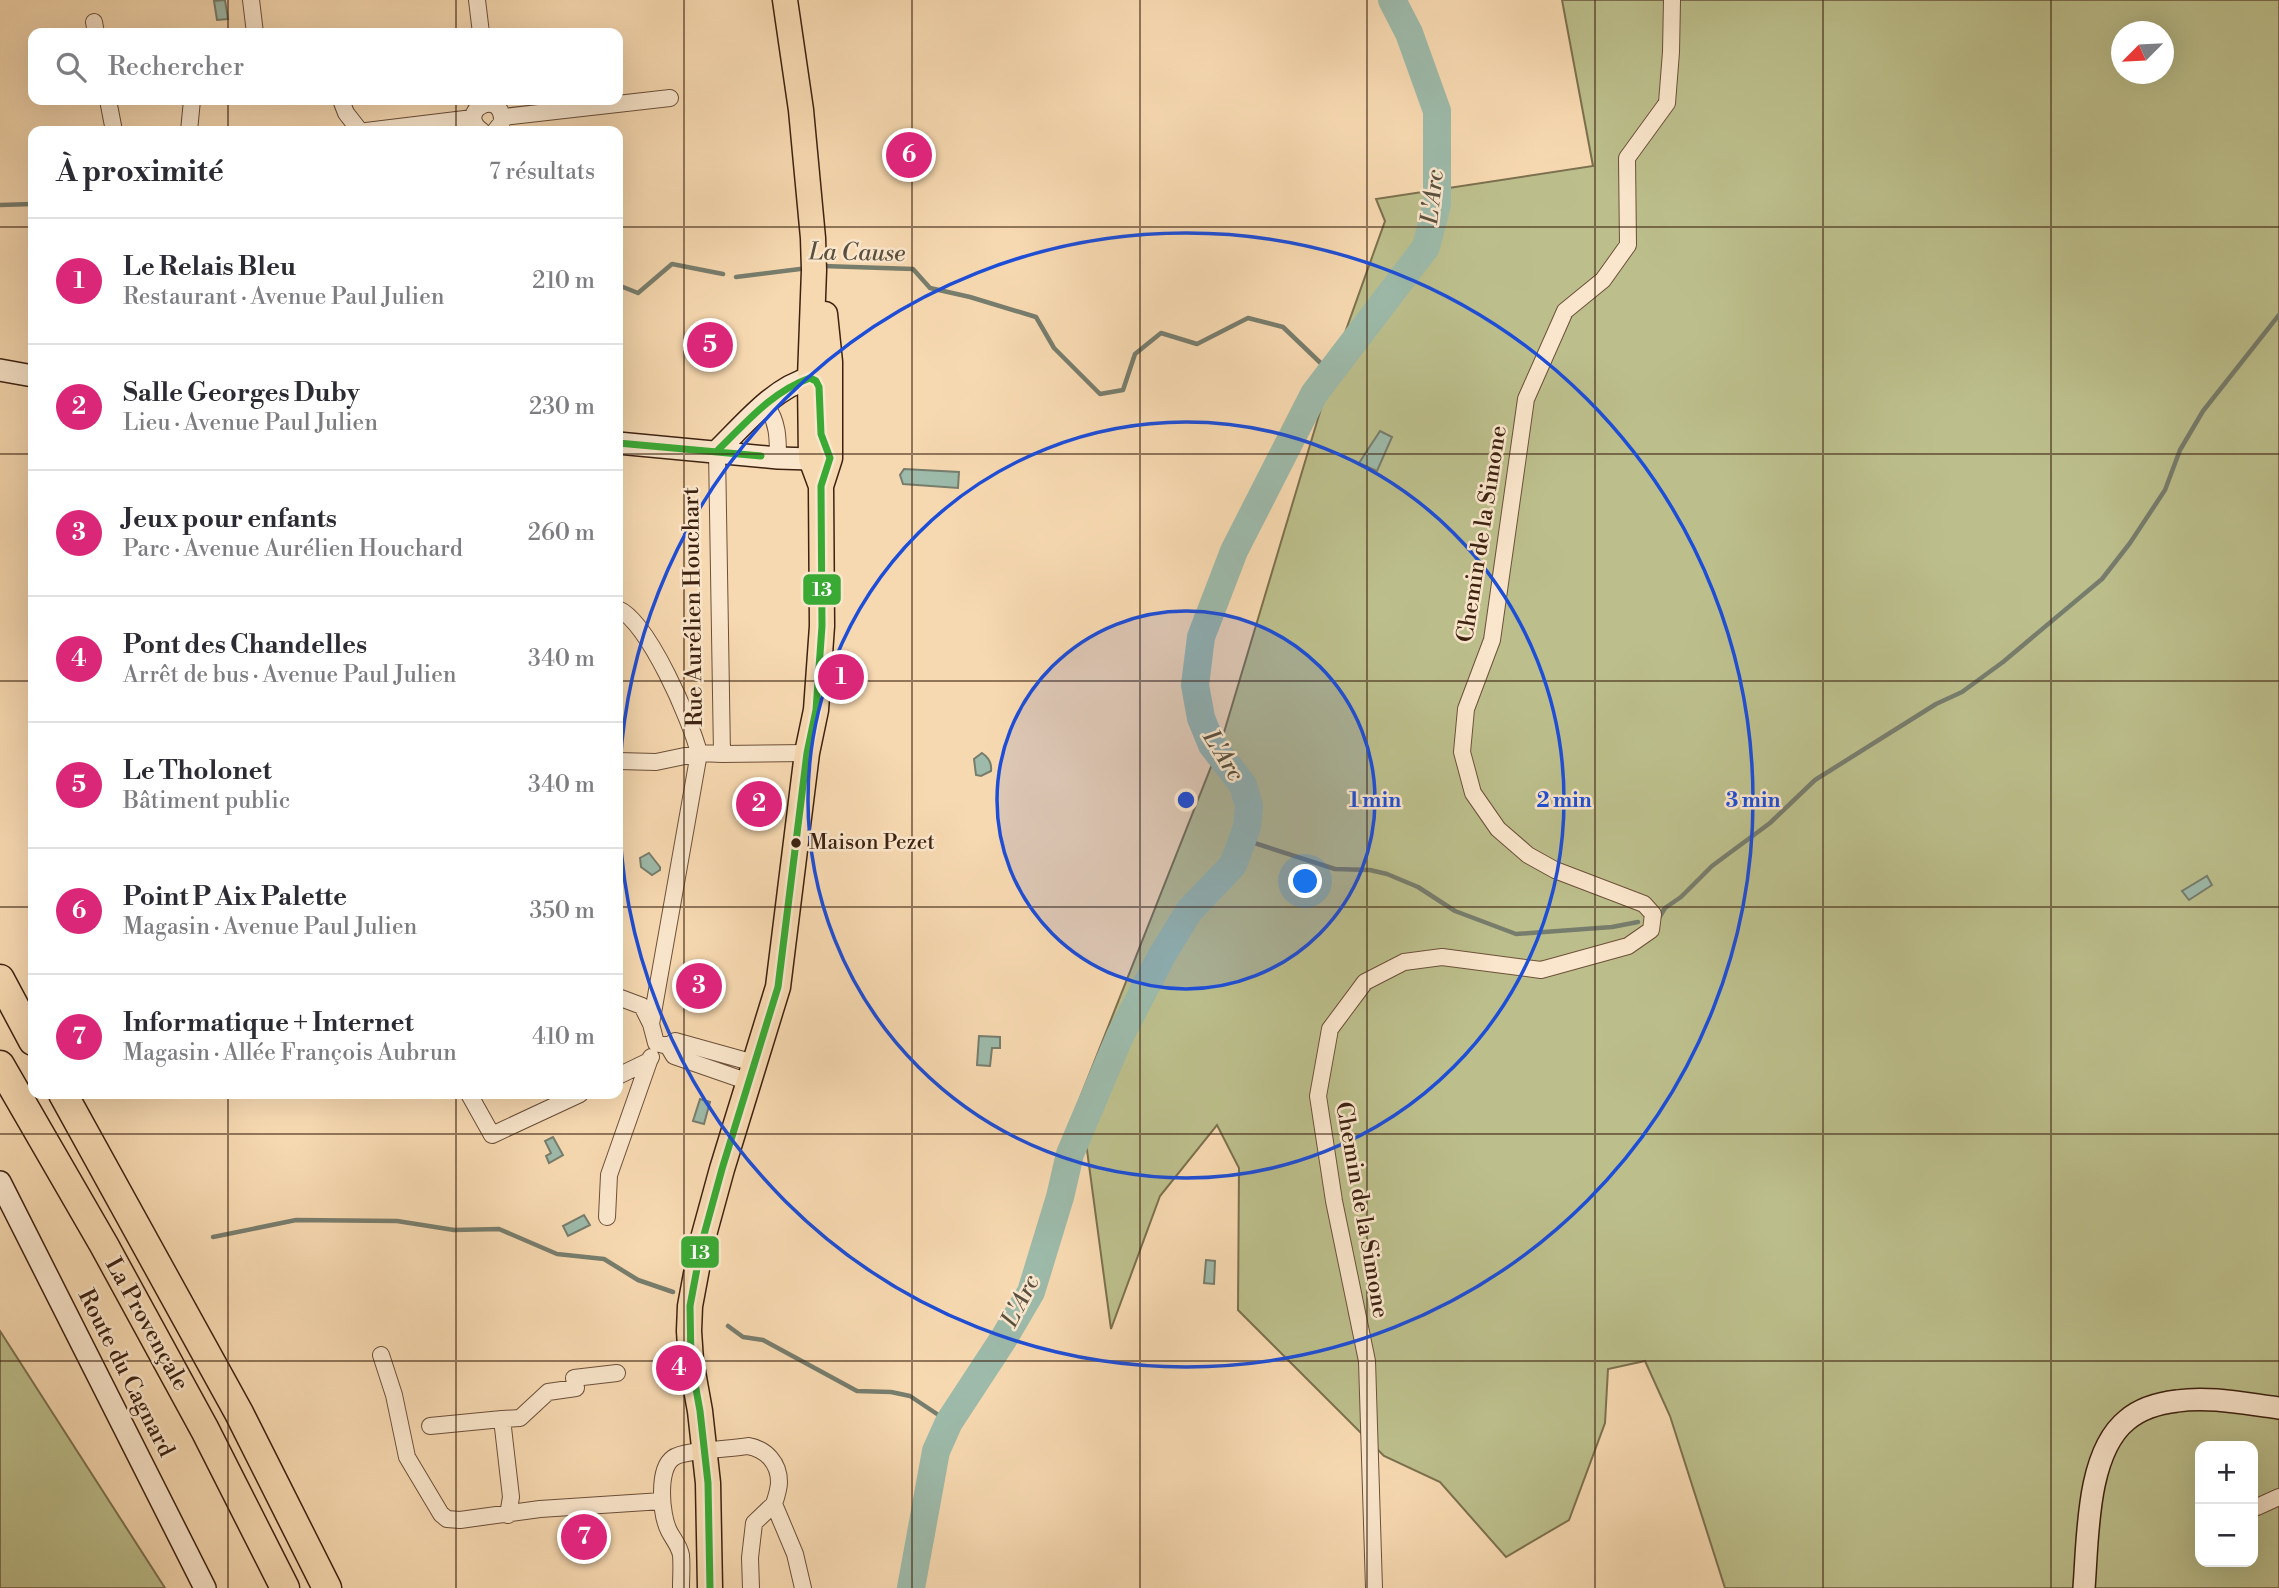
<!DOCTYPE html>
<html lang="fr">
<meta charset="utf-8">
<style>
:root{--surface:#fff;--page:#f7f7f7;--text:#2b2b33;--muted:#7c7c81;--line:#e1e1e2;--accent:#db2777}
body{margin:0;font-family:"Libre Bodoni",serif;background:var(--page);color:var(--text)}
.controls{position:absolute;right:21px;bottom:21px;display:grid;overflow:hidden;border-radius:14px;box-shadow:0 7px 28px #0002}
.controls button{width:63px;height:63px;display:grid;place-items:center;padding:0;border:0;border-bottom:2px solid var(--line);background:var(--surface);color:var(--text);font:35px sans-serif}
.compass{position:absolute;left:2111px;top:21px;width:63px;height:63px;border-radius:50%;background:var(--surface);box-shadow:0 7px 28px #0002;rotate:246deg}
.you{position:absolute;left:1306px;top:882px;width:24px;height:24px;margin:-18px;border:5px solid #fff;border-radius:50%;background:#1a73e8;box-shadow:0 0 0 10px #1a73e833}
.badge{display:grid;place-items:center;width:46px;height:46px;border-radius:50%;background:var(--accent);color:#fff;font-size:23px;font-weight:700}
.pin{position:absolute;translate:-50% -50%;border:4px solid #fff;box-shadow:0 2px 7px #0006}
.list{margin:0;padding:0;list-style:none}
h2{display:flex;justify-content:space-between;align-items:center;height:91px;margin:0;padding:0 28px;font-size:30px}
h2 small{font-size:23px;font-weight:400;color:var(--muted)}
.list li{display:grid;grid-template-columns:46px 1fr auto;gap:21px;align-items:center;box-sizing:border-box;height:126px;padding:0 28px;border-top:2px solid var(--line)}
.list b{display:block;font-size:26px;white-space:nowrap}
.list p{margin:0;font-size:23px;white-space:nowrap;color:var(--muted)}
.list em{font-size:23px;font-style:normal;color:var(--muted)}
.icon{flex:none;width:38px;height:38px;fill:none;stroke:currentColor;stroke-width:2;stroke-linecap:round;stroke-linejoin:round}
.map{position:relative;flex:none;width:2279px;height:1588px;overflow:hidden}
.search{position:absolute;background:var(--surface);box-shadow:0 7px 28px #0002;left:28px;top:28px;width:595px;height:77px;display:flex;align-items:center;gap:18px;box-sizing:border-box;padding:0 24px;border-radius:14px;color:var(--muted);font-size:26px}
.panel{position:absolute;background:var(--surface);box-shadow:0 7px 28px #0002;left:28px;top:126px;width:595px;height:973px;border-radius:14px}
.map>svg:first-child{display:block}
</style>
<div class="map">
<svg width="2279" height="1588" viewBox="0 0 2279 1588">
<rect width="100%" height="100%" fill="#f7d9b1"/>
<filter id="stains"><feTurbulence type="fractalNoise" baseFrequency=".00286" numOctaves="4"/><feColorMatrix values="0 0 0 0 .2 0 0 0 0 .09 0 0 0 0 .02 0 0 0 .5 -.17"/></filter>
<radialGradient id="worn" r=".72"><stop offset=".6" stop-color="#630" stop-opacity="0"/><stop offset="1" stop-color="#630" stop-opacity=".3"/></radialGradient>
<path fill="#bcbf8c" stroke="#7c704e" stroke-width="2" fill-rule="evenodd" d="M1562 0H2279V1588H1725L1670 1416 1645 1361 1608 1369 1605 1423 1569 1520 1506 1557 1440 1482 1384 1456 1238 1310 1239 1168 1217 1125 1160 1196 1111 1329 1080 1098 1222 739 1337 355 1385 221 1376 199 1593 166ZM2122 32H2164V74H2122ZM2200 1446H2253V1562H2200Z
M0 1331 165 1588H0Z"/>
<path fill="#9dbaaa" stroke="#777d6d" stroke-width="2" d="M225 0 228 19 217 20 214 1Z
M1380 431 1392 437 1377 471 1359 463Z
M904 469 959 472 958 488 903 484 900 475Z
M982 753C988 757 992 763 991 771L981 776 976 775 974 759Z
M649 853 660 867V870L652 875 641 867 640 858Z
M2207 876 2212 885 2189 900 2182 891Z
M979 1036 1000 1037V1048H992L990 1066 977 1065Z
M700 1099 710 1102 704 1124 693 1121Z
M553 1137 563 1155 549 1163 546 1156 551 1153 545 1141Z
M584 1215 590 1225 568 1236 563 1226Z
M1206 1260 1215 1261 1214 1284 1204 1283Z"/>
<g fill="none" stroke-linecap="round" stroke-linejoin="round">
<path stroke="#777d6d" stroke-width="4.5" d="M0 205 33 204
M823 266 913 269 930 288 970 297 1036 317 1054 348 1100 394 1123 390 1135 354 1161 333 1197 344 1248 318 1283 327 1330 372
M736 277 808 268
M618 285 638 293 672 264 723 274
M1242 839 1335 869 1370 870 1387 874 1418 887 1455 911 1516 934 1612 927 1638 922
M1659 918 1665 908 1681 897 1712 866 1770 823 1815 780 1936 704 1962 692 2003 662 2102 579 2130 543 2165 490 2180 450 2203 411 2279 315
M213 1237 296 1220 397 1221 454 1230 499 1229 557 1254 604 1259 638 1280 673 1292
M728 1326 743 1337 763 1340 857 1391 891 1392 910 1396 949 1422"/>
<path stroke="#9dbaaa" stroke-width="28" d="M911 1588 936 1451 949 1422 1004 1338 1031 1292 1060 1197 1070 1154 1120 1036 1161 957 1189 911 1233 865 1247 827 1249 806 1243 785 1212 745 1201 718 1195 685 1201 637 1234 551 1314 394 1426 247 1437 204V111L1409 33 1392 0"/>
<g stroke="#6c5039" stroke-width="18">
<path id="street" d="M251 0 255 33
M477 0 481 33
M94 22 96 33
M108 100 114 131
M341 100 346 113 360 131
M503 117 670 98
M189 131 192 100
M366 131 473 118
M482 131C454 111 503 86 502 122L495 131
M766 405C778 422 778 438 778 458
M717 451 722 754 807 753
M618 609C648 621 691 721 699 753L656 762 618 761
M618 997 642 1006 651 1024 656 1043 668 1046
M651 1024 699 753 722 754
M618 1076 649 1061 651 1057
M749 1082 674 1056 668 1046 675 1041 754 1063
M469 1094 492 1135 580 1094
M607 1217 609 1175 649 1061
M381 1355 394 1395 407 1457 441 1514 447 1519 460 1520 540 1509 662 1501
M502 1419 520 1418 548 1392 576 1388 574 1378 617 1373
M430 1426 502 1419 511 1497 508 1515
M774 1504 795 1554 803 1588
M2257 1507 2279 1497
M681 1588C681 1577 682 1566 681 1555 679 1545 673 1539 669 1531 661 1515 657 1469 673 1458 683 1450 733 1449 748 1446 766 1449 779 1463 779 1482 779 1489 776 1498 774 1504
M751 1588 750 1558 754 1523 774 1504
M1374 1588 1367 1361 1334 1201 1318 1096 1330 1029 1365 982 1404 962 1442 957 1541 970 1628 946 1651 930 1653 914 1644 904 1555 870 1528 855 1498 829 1473 793 1462 752 1466 709 1492 640 1526 399 1565 311 1603 280 1628 245 1627 158 1667 103 1671 52 1672 0"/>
</g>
<g stroke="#3d2211" stroke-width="24">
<path id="secondary" d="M0 370 33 376
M618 443 778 458 811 459
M717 451C744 425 773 388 810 378L816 381 819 388
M0 1182 205 1588
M2084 1588C2088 1539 2086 1453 2127 1420 2141 1408 2160 1403 2177 1401 2210 1396 2246 1404 2279 1408"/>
</g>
<g stroke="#3d2211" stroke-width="27">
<path id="primary" d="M821 486 830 458V362L825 314
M710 1588 708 1483 700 1411 691 1361 689 1331 690 1306 702 1242 722 1169 778 987 807 753 816 710 822 626 821 486 811 459 810 378 814 270 813 238 801 110 785 0"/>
</g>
<g stroke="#3d2211" stroke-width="31">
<path id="highway" d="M0 979 33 1041
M0 1065 104 1245 205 1430 285 1588
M63 1094 239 1413 327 1588"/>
</g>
<use href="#street" stroke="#fae6cc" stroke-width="16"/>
<use href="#secondary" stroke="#fae6cc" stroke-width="21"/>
<use href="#primary" stroke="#f7d9b1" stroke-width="24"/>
<use href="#highway" stroke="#f7d9b1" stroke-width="28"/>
<g stroke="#fae6cc" stroke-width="12">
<path id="bus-1" d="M618 443 761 456
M710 1588 708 1483 700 1411 691 1361 690 1306 702 1242 722 1169 778 987 807 753 816 710 822 626 821 486 830 458 821 434 819 387 816 381 810 378C771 392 746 423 717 451"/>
</g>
<use href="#bus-1" stroke="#3aaa35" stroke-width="7"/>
</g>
<path fill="none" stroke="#3d2211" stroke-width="2" stroke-opacity="0.55" d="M228 0V33M456 0V33M684 0V1588M912 0V1588M1140 0V1588M1367 0V1588M1595 0V1588M1823 0V1588M2051 0V1588M228 100V131M456 100V131M0 227H33M618 227H2279M0 454H33M618 454H2279M0 681H33M618 681H2279M0 907H33M618 907H2279M228 1094V1588M456 1094V1588M0 1134H2279M0 1361H2279"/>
<circle cx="1186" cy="800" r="189" fill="#1d4ed8" fill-opacity=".12"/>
<g fill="none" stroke="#1d4ed8" stroke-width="3.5">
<circle cx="1186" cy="800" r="189"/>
<circle cx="1186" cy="800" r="378"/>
<circle cx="1186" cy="800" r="567"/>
</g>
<circle fill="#3d2211" stroke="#fae6cc" stroke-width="2.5" cx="796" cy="843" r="6"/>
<g text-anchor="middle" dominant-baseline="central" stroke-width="5" stroke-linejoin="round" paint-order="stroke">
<g font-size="21" fill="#3d2211" stroke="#fae6cc" text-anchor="start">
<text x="809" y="843">Maison Pezet</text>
</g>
<g font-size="23" fill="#3d2211" stroke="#fae6cc">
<text transform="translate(1482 534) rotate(-81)">Chemin de la Simone</text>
<text transform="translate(693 607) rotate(-91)">Rue Aurélien Houchart</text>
<text transform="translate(1362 1210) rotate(80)">Chemin de la Simone</text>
<text transform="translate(147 1324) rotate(61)">La Provençale</text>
<text transform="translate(126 1373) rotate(63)">Route du Cagnard</text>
</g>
<g font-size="24" font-style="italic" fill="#5a503f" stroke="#fae6cc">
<text transform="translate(1433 197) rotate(-84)">L'Arc</text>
<text transform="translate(857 253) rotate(1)">La Cause</text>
<text transform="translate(1223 756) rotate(58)">L'Arc</text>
<text transform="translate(1021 1301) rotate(-63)">L'Arc</text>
</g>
</g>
<circle cx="1186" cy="800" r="10" fill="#1d4ed8" stroke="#fae6cc" stroke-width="3.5"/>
<g font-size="21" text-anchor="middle" font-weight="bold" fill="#1d4ed8" stroke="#fae6cc" stroke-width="5" stroke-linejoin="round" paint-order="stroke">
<text x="1375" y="807">1 min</text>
<text x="1564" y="807">2 min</text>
<text x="1753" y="807">3 min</text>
</g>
<g stroke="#fae6cc" stroke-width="2.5">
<rect x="802" y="573" width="40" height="33" rx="7" fill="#3aaa35"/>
<rect x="680" y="1235" width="40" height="34" rx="7" fill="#3aaa35"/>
</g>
<g font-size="19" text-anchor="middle" font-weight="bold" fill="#fff">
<text x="822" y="596">13</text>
<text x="700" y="1259">13</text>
</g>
<rect width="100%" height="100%" filter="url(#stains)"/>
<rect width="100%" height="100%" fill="url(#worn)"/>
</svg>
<div class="controls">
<button>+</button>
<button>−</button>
</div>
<svg class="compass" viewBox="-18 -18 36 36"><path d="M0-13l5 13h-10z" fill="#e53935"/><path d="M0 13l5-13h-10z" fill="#7c7c81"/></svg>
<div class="you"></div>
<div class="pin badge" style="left:841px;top:677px">1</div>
<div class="pin badge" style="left:759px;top:804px">2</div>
<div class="pin badge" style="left:699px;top:986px">3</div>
<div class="pin badge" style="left:679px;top:1368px">4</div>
<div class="pin badge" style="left:710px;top:345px">5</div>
<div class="pin badge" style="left:909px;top:155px">6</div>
<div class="pin badge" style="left:584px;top:1537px">7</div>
<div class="search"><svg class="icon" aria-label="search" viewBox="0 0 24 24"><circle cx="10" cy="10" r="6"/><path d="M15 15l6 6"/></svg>Rechercher</div>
<section class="panel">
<h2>À proximité<small>7 résultats</small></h2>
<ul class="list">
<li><span class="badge">1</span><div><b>Le Relais Bleu</b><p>Restaurant · Avenue Paul Julien</p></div><em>210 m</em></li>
<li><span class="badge">2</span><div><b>Salle Georges Duby</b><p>Lieu · Avenue Paul Julien</p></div><em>230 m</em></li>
<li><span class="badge">3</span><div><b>Jeux pour enfants</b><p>Parc · Avenue Aurélien Houchard</p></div><em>260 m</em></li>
<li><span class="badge">4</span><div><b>Pont des Chandelles</b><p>Arrêt de bus · Avenue Paul Julien</p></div><em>340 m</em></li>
<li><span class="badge">5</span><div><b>Le Tholonet</b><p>Bâtiment public</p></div><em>340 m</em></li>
<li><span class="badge">6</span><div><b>Point P Aix Palette</b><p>Magasin · Avenue Paul Julien</p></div><em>350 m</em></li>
<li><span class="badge">7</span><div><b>Informatique + Internet</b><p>Magasin · Allée François Aubrun</p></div><em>410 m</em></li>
</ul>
</section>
</div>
